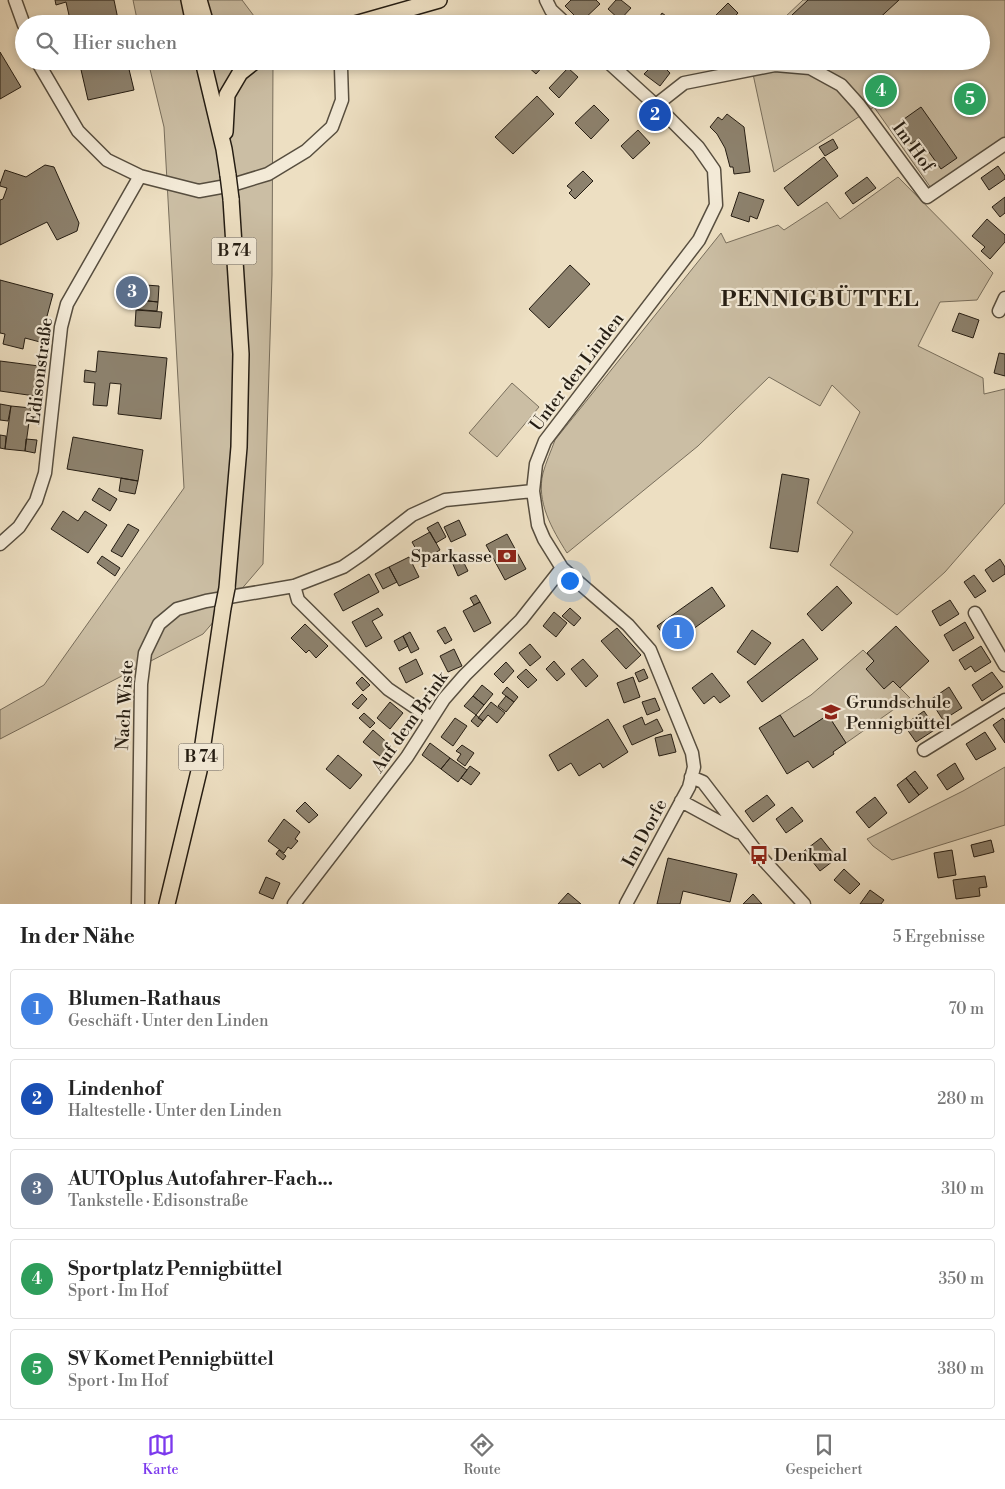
<!DOCTYPE html>
<html lang="de">
<meta charset="utf-8">
<style>
:root{--surface:#fff;--page:#f6f6f6;--text:#222;--muted:#767676;--line:#e0e0e0;--accent:#7c3aed}
body{margin:0;font-family:"Libre Bodoni",serif;background:var(--page);color:var(--text)}
.you{position:absolute;left:569px;top:580px;width:18px;height:18px;margin:-12px;border:4px solid #fff;border-radius:50%;background:#1a73e8;box-shadow:0 0 0 8px #1a73e833}
.badge{display:grid;place-items:center;width:32px;height:32px;border-radius:50%;background:var(--accent);color:#fff;font-size:16px;font-weight:700}
.pin{position:absolute;translate:-50% -50%;border:2px solid #fff;box-shadow:0 1px 5px #0006}
.list{margin:0;padding:0;list-style:none}
h2{display:flex;justify-content:space-between;align-items:center;height:65px;margin:0;padding:0 20px;font-size:21px}
h2 small{font-size:16px;font-weight:400;color:var(--muted)}
.list li{display:grid;grid-template-columns:32px 1fr auto;gap:15px;align-items:center;box-sizing:border-box;height:80px;margin:0 10px 10px;padding:0 10px;border:1px solid var(--line);border-radius:5px}
.list b{display:block;font-size:19px;white-space:nowrap}
.list p{margin:0;font-size:16px;white-space:nowrap;color:var(--muted)}
.list em{font-size:16px;font-style:normal;color:var(--muted)}
.icon{flex:none;width:28px;height:28px;fill:none;stroke:currentColor;stroke-width:2;stroke-linecap:round;stroke-linejoin:round}
.map{position:relative;flex:none;width:1005px;height:904px;overflow:hidden}
.search{position:absolute;background:var(--surface);box-shadow:0 2px 8px #0003;left:15px;right:15px;top:15px;height:55px;display:flex;align-items:center;gap:12px;box-sizing:border-box;padding:0 18px;border-radius:28px;color:var(--muted);font-size:19px}
.sheet{height:515px;background:var(--surface)}
nav{display:flex;justify-content:space-around;align-items:center;box-sizing:border-box;height:70px;border-top:1px solid var(--line);background:var(--surface);font-size:14px;color:var(--muted)}
nav a{display:grid;justify-items:center;gap:2px}
nav .on{color:var(--accent)}
.map>svg:first-child{display:block}
</style>
<div class="map">
<svg width="1005" height="904" viewBox="0 0 1005 904">
<rect width="100%" height="100%" fill="#eddfc2"/>
<filter id="stains"><feTurbulence type="fractalNoise" baseFrequency=".004" numOctaves="4"/><feColorMatrix values="0 0 0 0 .2 0 0 0 0 .09 0 0 0 0 .02 0 0 0 .5 -.17"/></filter>
<radialGradient id="worn" r=".72"><stop offset=".6" stop-color="#630" stop-opacity="0"/><stop offset="1" stop-color="#630" stop-opacity=".3"/></radialGradient>
<path fill="#cbbea4" stroke="#786e5c" d="M133 0H242L260 24H138Z
M803 0H1005V138L931 188 874 107 774 172 753 74 789 61H981V24H786L784 18Z
M148 61H273L272 275 263 564 203 634 0 739V710L44 685 184 488 164 127Z
M898 177 993 273 977 300 940 302 918 346 983 378 984 394 1005 389V503L945 572 897 615 830 565 853 532 817 503 860 412 832 385 820 406 769 377 698 446 567 553C552 529 536 502 543 473 546 462 551 451 555 440L721 233 726 243 778 225 784 230 827 202 840 219Z
M512 383 539 407 497 457 469 433Z
M863 650 874 661 884 688 893 681 910 698 846 743 828 715 794 737 780 715 811 695Z
M1005 767V825L892 860 873 846 867 839 963 791Z"/>
<path fill="#8d826e" stroke="#251d13" d="M55 0H114L119 24H71L66 2 56 5Z
M571 0H596L600 4 581 22 565 6Z
M616 0H621L631 8 620 20 608 9Z
M808 0H899L873 24H801L792 15Z
M728 3 738 13 728 24H718L713 18Z
M662 13 677 24H655Z
M0 52 21 87 0 99Z
M79 61H127L134 90 88 100Z
M530 61H544L546 63 536 74 526 65Z
M637 61H674L667 70 670 73 660 86 644 74 648 70Z
M568 68 578 77 559 98 549 88Z
M537 96 554 114 513 154 495 137Z
M594 105 609 120 591 139 575 123Z
M921 107 957 158 941 169 919 138 911 144 897 124Z
M727 114 744 127 750 172 734 174 733 167H730L725 148 717 134 710 127 718 117 722 120Z
M638 130 650 143 633 159 621 146Z
M833 139 838 148 825 156 819 147Z
M824 157 838 176 798 206 784 188Z
M45 165 54 167 79 223 77 231 57 240 47 222 0 245V200L3 199 7 188 0 186V184L5 170 26 177Z
M998 166 1005 176V179L989 190 981 178Z
M583 171 593 181 575 199 569 193 572 190 567 186Z
M867 177 876 188 853 204 845 193Z
M739 192 764 200 757 219 750 216 749 222 731 216Z
M1005 197V213L1000 217 992 207Z
M987 219 1005 235V242L990 259 981 251 985 247 972 236Z
M570 265 590 284 549 328 529 309Z
M0 280 53 294 40 342 25 338 23 349 3 344 5 334 0 333Z
M119 283 159 286 158 302 118 298Z
M130 299 158 302 157 311 129 309Z
M136 310 162 312 160 328 135 326Z
M959 313 979 320 973 338 952 331Z
M98 351 167 358 161 419 118 414 121 384 110 383 107 406 93 405 95 383 84 382 85 370 96 372Z
M999 353 1005 354V376L994 373Z
M0 361 39 366 35 396 0 391Z
M0 404 11 406 8 421 0 420Z
M11 406 31 408 25 451 5 449Z
M0 435 6 436 5 449 0 448Z
M73 437 143 450 138 481 67 469Z
M26 439 37 440 35 453 25 451Z
M782 474 809 479 798 552 770 548Z
M121 478 138 481 135 494 119 491Z
M99 488 117 499 110 511 92 500Z
M63 511 78 521 85 511 107 525 88 553 51 529Z
M459 520 466 535 451 542 444 527Z
M438 522 446 537 436 543 427 528Z
M128 524 139 530 122 557 111 551Z
M430 532 440 550 422 560 412 542Z
M507 534 526 569 505 580 486 545Z
M102 556 120 568 115 576 97 563Z
M409 557 419 577 399 586 389 567Z
M461 557 468 571 458 576 452 562Z
M1000 559 1005 567V574L993 582 985 570Z
M389 567 397 582 383 589 375 574Z
M369 574 379 592 343 611 334 594Z
M974 575 986 591 975 598 964 582Z
M837 586 852 603 822 631 807 614Z
M712 587 725 606 671 645 657 626Z
M476 595 480 602 474 605 470 598Z
M950 600 959 614 940 626 932 611Z
M480 602 491 623 474 632 463 611Z
M378 608 383 615 372 621 382 638 366 647 352 622Z
M570 608 581 618 574 626 562 616Z
M554 612 567 623 556 637 543 626Z
M965 622 974 638 953 651 944 635Z
M305 624 328 646 316 658 309 650 306 653 291 638Z
M896 626 929 661 900 688 893 681 884 689 866 669 874 661 867 653Z
M445 627 452 640 445 644 437 631Z
M617 628 641 655 626 669 601 641Z
M752 630 771 643 755 665 737 652Z
M410 632 419 649 411 653 403 636Z
M403 636 408 646 399 651 394 641Z
M803 639 818 659 762 702 747 682Z
M530 644 541 657 530 666 519 653Z
M981 646 991 662 975 672 971 666 965 670 959 660Z
M454 649 462 666 448 672 440 656Z
M416 659 423 674 406 683 399 668Z
M583 659 598 676 586 687 571 669Z
M554 661 565 674 557 681 546 669Z
M506 662 514 671 503 683 494 674Z
M526 669 537 680 528 688 517 677Z
M644 669 648 678 639 682 635 673Z
M992 672 1003 687 982 701 972 685Z
M712 673 730 696 720 703 714 696 704 704 692 688Z
M362 677 370 685 363 691 356 683Z
M633 677 640 697 624 703 617 683Z
M482 685 493 694 484 705 473 696Z
M507 687 518 697 514 702 502 693Z
M949 687 962 708 943 720 930 700Z
M362 694 367 699 358 709 352 704Z
M473 696 484 705 476 715 464 706Z
M506 696 514 702 506 712 498 706Z
M655 698 660 710 647 715 642 702Z
M390 702 403 713 390 729 377 718Z
M491 702 505 713 497 723 488 715 483 721 478 718Z
M924 711 936 729 916 742 904 725Z
M364 713 375 723 370 728 359 718Z
M476 715 483 721 478 727 471 721Z
M780 715 794 737 828 715 846 743 833 752 834 754 813 768 808 761 787 774 759 728Z
M642 717 645 725 657 719 663 731 632 745 623 726Z
M455 718 467 726 453 746 441 737Z
M1003 718 1005 721V743L993 725Z
M608 719 628 752 603 768 600 763 579 776 571 763 558 771 549 755Z
M373 730 391 746 381 757 363 742Z
M985 732 996 749 976 760 966 744Z
M671 734 676 752 659 756 655 738Z
M430 743 450 758 441 769 422 755Z
M462 745 474 753 465 766 457 760 461 754 456 751Z
M338 755 362 775 350 789 326 769Z
M450 758 467 770 458 782 441 769Z
M955 763 964 779 947 790 937 775Z
M470 766 480 773 471 785 461 778Z
M915 771 928 788 919 795 906 778Z
M906 778 919 795 909 803 897 785Z
M767 795 775 805 753 822 745 811Z
M875 797 887 813 869 828 856 812Z
M305 802 318 815 309 823 296 811Z
M792 807 803 821 786 833 776 819Z
M284 819 300 832 295 839 298 841 291 849 288 847 284 853 268 841Z
M821 838 837 858 820 871 804 851Z
M991 840 994 852 974 857 971 845Z
M279 850 286 856 283 860 276 854Z
M952 850 956 875 938 878 934 853Z
M668 858 737 874 730 902 683 891 680 904H657Z
M844 869 860 884 850 894 834 880Z
M985 876 987 887 979 888 980 896 956 899 953 880Z
M266 877 280 883 273 899 259 893Z
M870 890 884 900 881 904H860Z
M568 893 581 904H558Z
M753 894 762 904H743Z"/>
<g fill="none" stroke-linecap="round" stroke-linejoin="round">
<g stroke="#574e3f" stroke-width="15">
<path id="minor" d="M15 0 24 25
M546 0 551 10 566 24
M37 61 78 131 107 160 140 176 199 191 232 185 268 174 306 151 332 127 342 100 341 68 338 61
M607 61 662 111 698 147 714 170 716 205 699 240 545 441 536 464 533 491 538 525 544 539 562 568 628 625 650 650 692 753 694 767 689 787 626 904
M656 105 684 83 775 65 810 68 841 85 859 105 927 197 1005 144
M999 311 1005 298
M0 544 19 527 36 501 45 473 61 327 67 304 140 176
M294 586 298 600 388 689 431 718
M975 613 1005 665
M924 750 1005 700
M691 777 703 782 759 855 804 904
M681 801 738 832
M138 904 141 684 145 653 159 624 177 609 206 601 294 586 343 567 362 554 412 515 445 500 533 491
M294 904 407 757 444 699 465 675 521 620 562 568"/>
</g>
<g stroke="#251d13" stroke-width="18">
<path id="major" d="M189 0 194 24
M199 0 206 24
M355 24 439 0
M203 61 224 149 228 175
M225 132 227 95 240 73 255 61
M227 588 239 447 241 354 231 199
M167 904 199 771 223 608"/>
</g>
<use href="#minor" stroke="#f3ead7" stroke-width="12"/>
<use href="#major" stroke="#eddfc2" stroke-width="15"/>
<g stroke="#251d13" stroke-width="18" stroke-linecap="butt">
<path id="major-bridge" d="M228 175 231 199
M223 608 227 588"/>
</g>
<use href="#major-bridge" stroke="#eddfc2" stroke-width="15"/>
</g>
<defs>
<g id="bank-bare" transform="scale(1.5)"><path d="M-6-4H6V4H-6ZM0-2.3a2.3 2.3 0 1 0 0 4.6a2.3 2.3 0 1 0 0-4.6Z" fill="#8f2418" stroke="#f3ead7" stroke-width="2.5" paint-order="stroke"/></g>
<g id="school-bare" transform="scale(1.5)"><path d="M0-5L7-2L0 1L-7-2ZM-4 1L0 2.5L4 1V4Q0 6-4 4Z" fill="#8f2418" stroke="#f3ead7" stroke-width="2.5" paint-order="stroke"/></g>
<g id="bus-bare" transform="scale(1.5)"><path d="M-5-6H5V4H4V6H2V4H-2V6H-4V4H-5ZM-3.5-4V0h7V-4ZM-3.5 1.2v1.5H-2V1.2ZM2 1.2v1.5H3.5V1.2Z" fill="#8f2418" stroke="#f3ead7" stroke-width="2.5" paint-order="stroke"/></g>
</defs>
<g fill-rule="evenodd">
<use href="#bank-bare" x="507" y="556"/>
<use href="#school-bare" x="831" y="712"/>
<use href="#bus-bare" x="759" y="855"/>
</g>
<g text-anchor="middle" dominant-baseline="central" stroke-width="4.5" stroke-linejoin="round" paint-order="stroke">
<g fill="#f3ead7" stroke="#635a4e" stroke-width="1">
<rect x="211.5" y="237.5" width="45" height="27" rx="4"/>
<rect x="178.5" y="743.5" width="45" height="27" rx="4"/>
</g>
<g font-size="16" font-weight="bold" fill="#251d13">
<text x="234" y="251">B 74</text>
<text x="201" y="757">B 74</text>
</g>
<g font-size="18" fill="#251d13" stroke="#f3ead7">
<text transform="translate(913 147) rotate(54)">Im Hof</text>
<text transform="translate(40 371) rotate(-83)">Edisonstraße</text>
<text transform="translate(577 372) rotate(-53)">Unter den Linden</text>
<text transform="translate(125 705) rotate(-87)">Nach Wiste</text>
<text transform="translate(410 722) rotate(-55)">Auf dem Brink</text>
<text transform="translate(645 833) rotate(-62)">Im Dorfe</text>
</g>
<g font-size="18" fill="#251d13" stroke="#f3ead7" text-anchor="start">
<text x="492" y="556" text-anchor="end">Sparkasse</text>
<text x="846" y="702">Grundschule<tspan x="846" dy="21">Pennigbüttel</tspan></text>
<text x="774" y="855">Denkmal</text>
</g>
<g font-size="22" font-weight="bold" letter-spacing="1" fill="#251d13" stroke="#f3ead7">
<text x="820" y="299">PENNIGBÜTTEL</text>
</g>
</g>
<rect width="100%" height="100%" filter="url(#stains)"/>
<rect width="100%" height="100%" fill="url(#worn)"/>
</svg>
<div class="you"></div>
<div class="pin badge" style="left:678px;top:633px;background:#3f7fe0">1</div>
<div class="pin badge" style="left:655px;top:115px;background:#1a4fb4">2</div>
<div class="pin badge" style="left:132px;top:292px;background:#5c6f8a">3</div>
<div class="pin badge" style="left:881px;top:91px;background:#2e9e5b">4</div>
<div class="pin badge" style="left:970px;top:99px;background:#2e9e5b">5</div>
<div class="search"><svg class="icon" aria-label="search" viewBox="0 0 24 24"><circle cx="10" cy="10" r="6"/><path d="M15 15l6 6"/></svg>Hier suchen</div>
</div>
<section class="sheet">
<h2>In der Nähe<small>5 Ergebnisse</small></h2>
<ul class="list">
<li><span class="badge" style="background:#3f7fe0">1</span><div><b>Blumen-Rathaus</b><p>Geschäft · Unter den Linden</p></div><em>70 m</em></li>
<li><span class="badge" style="background:#1a4fb4">2</span><div><b>Lindenhof</b><p>Haltestelle · Unter den Linden</p></div><em>280 m</em></li>
<li><span class="badge" style="background:#5c6f8a">3</span><div><b>AUTOplus Autofahrer-Fach...</b><p>Tankstelle · Edisonstraße</p></div><em>310 m</em></li>
<li><span class="badge" style="background:#2e9e5b">4</span><div><b>Sportplatz Pennigbüttel</b><p>Sport · Im Hof</p></div><em>350 m</em></li>
<li><span class="badge" style="background:#2e9e5b">5</span><div><b>SV Komet Pennigbüttel</b><p>Sport · Im Hof</p></div><em>380 m</em></li>
</ul>
</section>
<nav>
<a class="on"><svg class="icon" aria-label="map" viewBox="0 0 24 24"><path d="M3 6l6-2 6 2 6-2v14l-6 2-6-2-6 2zM9 4v14M15 6v14"/></svg>Karte</a>
<a><svg class="icon" aria-label="directions" viewBox="0 0 24 24"><path d="M12 3l9 9-9 9-9-9zM9 14v-3h6M13 9l2 2-2 2"/></svg>Route</a>
<a><svg class="icon" aria-label="saved" viewBox="0 0 24 24"><path d="M7 4h10v16l-5-4-5 4z"/></svg>Gespeichert</a>
</nav>
